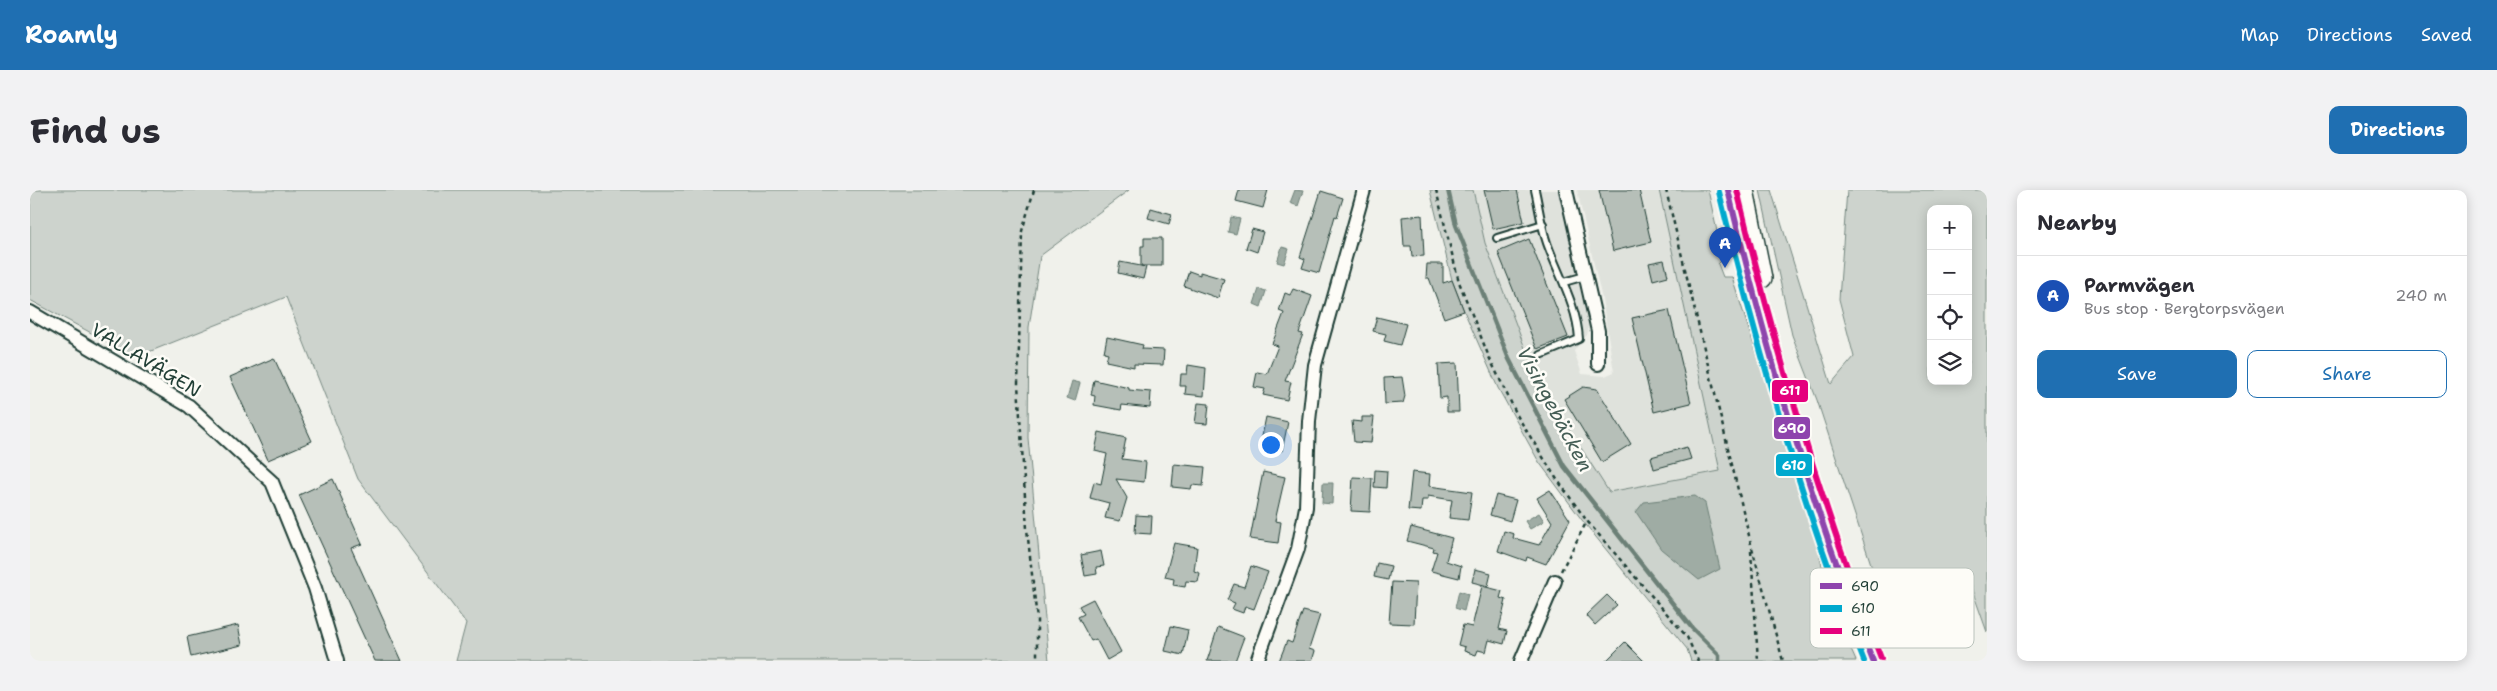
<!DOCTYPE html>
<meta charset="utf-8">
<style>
:root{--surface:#fff;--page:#f2f2f3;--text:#2b2b33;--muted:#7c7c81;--line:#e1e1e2;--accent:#1f6fb2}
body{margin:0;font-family:"Shantell Sans",sans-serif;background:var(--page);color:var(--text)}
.controls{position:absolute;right:15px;top:15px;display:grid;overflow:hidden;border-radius:10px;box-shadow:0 2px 12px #0003}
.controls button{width:45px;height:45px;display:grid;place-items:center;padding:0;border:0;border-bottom:1px solid var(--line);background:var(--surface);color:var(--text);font:25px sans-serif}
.you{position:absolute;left:1240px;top:254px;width:18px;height:18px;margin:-12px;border:4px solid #fff;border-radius:50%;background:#1a73e8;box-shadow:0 0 0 8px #1a73e833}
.badge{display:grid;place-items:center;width:32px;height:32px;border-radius:50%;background:var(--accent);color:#fff;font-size:16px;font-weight:700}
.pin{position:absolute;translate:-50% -41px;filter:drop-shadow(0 1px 2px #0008)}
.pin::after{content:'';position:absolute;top:26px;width:18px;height:15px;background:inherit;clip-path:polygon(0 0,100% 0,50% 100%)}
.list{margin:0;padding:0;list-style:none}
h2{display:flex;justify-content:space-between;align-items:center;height:65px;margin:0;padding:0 20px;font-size:21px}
h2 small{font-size:16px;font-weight:400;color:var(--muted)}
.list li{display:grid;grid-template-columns:32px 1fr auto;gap:15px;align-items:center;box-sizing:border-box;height:80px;padding:0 20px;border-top:1px solid var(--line)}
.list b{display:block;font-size:19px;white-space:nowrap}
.list p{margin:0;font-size:16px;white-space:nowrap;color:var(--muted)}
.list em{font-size:16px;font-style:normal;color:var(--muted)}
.actions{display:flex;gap:10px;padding:15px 20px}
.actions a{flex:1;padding:11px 0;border:1px solid var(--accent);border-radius:10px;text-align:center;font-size:18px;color:var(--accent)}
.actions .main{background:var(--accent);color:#fff}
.icon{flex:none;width:28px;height:28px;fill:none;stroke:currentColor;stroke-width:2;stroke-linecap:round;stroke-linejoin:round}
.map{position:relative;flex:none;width:1957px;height:471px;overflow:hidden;border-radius:10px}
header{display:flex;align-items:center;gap:30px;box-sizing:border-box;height:70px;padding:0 25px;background:var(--accent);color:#fff}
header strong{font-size:24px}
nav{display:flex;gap:28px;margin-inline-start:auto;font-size:18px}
.intro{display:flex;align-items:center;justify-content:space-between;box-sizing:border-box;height:120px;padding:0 30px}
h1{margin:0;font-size:35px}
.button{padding:12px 22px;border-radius:10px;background:var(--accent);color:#fff;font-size:18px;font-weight:700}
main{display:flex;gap:30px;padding:0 30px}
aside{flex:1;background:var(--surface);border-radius:10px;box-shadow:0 2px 12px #0003}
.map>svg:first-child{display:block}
</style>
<header>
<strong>Roamly</strong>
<nav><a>Map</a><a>Directions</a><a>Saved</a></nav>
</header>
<div class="intro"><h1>Find us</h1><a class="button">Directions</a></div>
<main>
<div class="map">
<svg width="1957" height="471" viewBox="0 0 1957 471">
<rect width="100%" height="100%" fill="#f0f1eb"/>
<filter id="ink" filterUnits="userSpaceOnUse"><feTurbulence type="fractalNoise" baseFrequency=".02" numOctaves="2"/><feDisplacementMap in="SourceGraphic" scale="10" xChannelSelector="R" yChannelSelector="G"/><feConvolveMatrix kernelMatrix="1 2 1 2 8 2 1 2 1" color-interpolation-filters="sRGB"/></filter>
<g filter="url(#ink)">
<path fill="#dfe2dc" d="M1443 0H1528L1559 137 1557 145 1544 161 1552 184 1575 186 1584 182 1572 109 1547 0H1629L1690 281 1578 302 1521 211 1509 196 1513 187 1498 166 1455 53Z"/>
<path fill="#cdd3cd" stroke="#768880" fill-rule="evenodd" d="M0 0H1099L1010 66 999 137 998 248 1019 471H426L436 433 328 289 256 107 106 167 0 110Z
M1400 0H1443L1455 53 1498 166 1513 188 1509 197 1521 211 1579 302 1690 281 1629 0H1678L1693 69 1688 74 1693 87H1702L1785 346 1801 415 1826 471H1661L1657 459 1552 330 1509 272 1468 198 1434 121 1422 90Z
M1730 0H1741L1801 194 1824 167 1809 109 1817 0H1957V442L1940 394 1862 438 1787 210 1762 145ZM1901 19H1938V191H1901Z"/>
<path fill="#9faca4" stroke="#6c8077" d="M1265 0 1273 1 1268 16 1260 13Z
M1201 27 1210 29 1206 44 1198 42Z
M1252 57 1259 59 1254 74 1247 72Z
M1229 99 1236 101 1231 117 1224 114Z
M1042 191 1050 193 1045 211 1037 208Z
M1293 293H1303L1302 314 1292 313Z
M1665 306 1675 313 1690 379 1669 390 1631 359 1606 322 1614 312Z
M1509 323 1514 331 1500 339 1495 331Z
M1429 401 1438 404 1434 421 1425 418Z"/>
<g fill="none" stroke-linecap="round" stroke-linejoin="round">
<path stroke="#6c8077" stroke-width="4.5" d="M1418 0 1426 35 1479 169 1534 276 1662 438 1689 465V471"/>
</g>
<path fill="#b6bfb8" stroke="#1f3d34" d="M1209 0H1238L1233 18 1206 11Z
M1454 0H1487L1494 32 1463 39Z
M1569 0H1609L1621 52 1583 61Z
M1291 1 1313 8 1307 27 1305 26 1289 83 1272 78 1275 69 1270 67Z
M1121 18 1142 24 1139 34 1118 28Z
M1392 25 1394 66 1382 67 1381 56H1374L1372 27Z
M1222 39 1233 42 1227 62 1216 58Z
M1114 48H1132V76H1111V56H1114Z
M1499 49 1538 147 1507 159 1468 62Z
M1634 70 1638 86 1623 90 1619 73Z
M1090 72 1116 77 1113 89 1088 83Z
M1397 74H1413V93L1422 90 1434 121 1414 128 1399 88H1396Z
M1159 81 1170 85V82L1194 89 1188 108 1154 96Z
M1263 99 1282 106 1269 143 1273 144 1255 191 1261 192 1257 210 1233 205 1235 199 1224 197 1227 182 1237 184 1248 156 1242 154 1254 123 1249 121 1255 103 1260 105Z
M1639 120 1661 213 1624 222 1602 128Z
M1347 127 1376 134 1370 155 1354 151 1356 144 1343 141Z
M1077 147 1113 155 1112 159 1134 160 1133 175 1104 174V177L1076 171 1078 163 1074 162Z
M244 168 282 251 238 270 200 187Z
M1427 173 1429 222H1417V207L1410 208 1408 174Z
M1158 175 1176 178 1174 206 1155 204 1156 196H1150L1151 184H1157Z
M1372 187 1375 206 1373 213 1355 214 1354 188Z
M1064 190 1099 198V200L1121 202 1120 218 1092 215 1091 220 1064 215 1065 206 1061 205Z
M1553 197 1567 199 1601 254 1572 272 1534 209Z
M1168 213 1179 214 1177 234 1165 233Z
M1236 227 1258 232 1252 261 1230 256Z
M1332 227H1344L1341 253 1324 252 1322 231 1332 232Z
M1069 242 1096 248 1092 269 1116 272 1114 292 1086 289 1097 308 1090 331 1075 328 1079 313 1060 308 1064 292 1071 294 1077 264 1065 261Z
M1657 257 1661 269 1624 279 1621 267Z
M1144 274 1175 277 1173 296 1162 295 1161 299 1142 297Z
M1345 280 1357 281 1356 298 1344 297Z
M1233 282 1255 287 1245 331 1251 332 1248 353 1220 349Z
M1382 282 1400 284 1399 296 1442 302 1438 330 1419 328 1422 310 1398 306V310H1392L1391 321 1378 320Z
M1323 287 1342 288 1340 322 1321 321Z
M303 289 332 354 321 358 372 471H345L269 305Z
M1520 300 1540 330 1516 374 1497 367 1496 371 1468 361 1474 341 1484 344 1483 348 1509 355 1522 332 1507 308Z
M1466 305 1486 310 1480 331 1460 325Z
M1106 325 1122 326 1121 344 1105 343Z
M1381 337 1422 348 1416 371 1431 376 1429 388 1401 381 1407 362 1403 361 1404 358 1377 351Z
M1144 353 1167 357 1164 381 1170 383 1168 392 1156 391 1155 397 1143 395 1144 389 1135 387Z
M1071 361 1074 376 1066 377 1067 384 1055 386 1051 365Z
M1347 373 1361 376 1358 390 1344 387Z
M1221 376 1238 382 1224 419 1215 416 1213 423 1202 419 1205 413 1197 410 1204 394 1214 397Z
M1445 379 1461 383 1458 396 1442 392Z
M1362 392 1386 393 1384 434 1359 433Z
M1452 396 1472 401 1470 408 1476 410 1469 439 1477 441 1474 454 1459 450 1456 462 1448 460 1446 465 1434 461 1435 457 1428 455 1433 435 1442 437Z
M1577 405 1587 415 1565 435 1556 425Z
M1063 409 1091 462 1077 470 1066 449 1061 451 1048 427 1054 424 1049 416Z
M1273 421 1290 425 1279 459 1285 461 1282 471H1249L1257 451 1262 453Z
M208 435 212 455 161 467 157 447Z
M1141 436 1158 440 1153 465 1135 461Z
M1188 437 1214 447 1205 471H1177Z
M1595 452 1614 471H1576Z"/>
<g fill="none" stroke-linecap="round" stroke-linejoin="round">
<g stroke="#1f3d34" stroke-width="10">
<path id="service" d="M1505 0C1509 17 1511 36 1517 53 1528 84 1547 115 1549 149L1511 165
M1467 48 1513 34
M1534 92 1555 86"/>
</g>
<g stroke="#1f3d34" stroke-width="16">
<path id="minor" d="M1536 0 1568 141V174
M0 122 159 216 242 292 285 398 307 471
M1227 471 1268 359 1276 317 1279 231 1285 175 1334 0
M1491 471 1525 391"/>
</g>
<g stroke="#1f3d34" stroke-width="22">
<path id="secondary" d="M1698 0 1728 125 1810 388 1843 471
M1714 0 1732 88"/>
</g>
<path stroke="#1f3d34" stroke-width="2.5" stroke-dasharray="4 4" stroke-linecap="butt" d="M1004 0 992 41 988 194 997 339 1007 430V471
M1406 0 1429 92 1459 167 1488 227 1526 288 1557 331 1657 447 1668 471
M1636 0 1721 354 1753 471
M1721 361 1728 471
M1531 381 1557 331"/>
<use href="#service" stroke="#fdfcf7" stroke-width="6"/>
<use href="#minor" stroke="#fdfcf7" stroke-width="12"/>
<use href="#secondary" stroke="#fdfcf7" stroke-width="19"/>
<g stroke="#fdfcf7" stroke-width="10">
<path id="bus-1" d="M1698 0C1736 160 1782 318 1843 471"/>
</g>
<g stroke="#fdfcf7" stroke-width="10">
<path id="bus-2" d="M1689 2C1728 161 1773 319 1834 471"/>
</g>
<g stroke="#fdfcf7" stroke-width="10">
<path id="bus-3" d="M1707 0C1745 159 1791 316 1851 468"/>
</g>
<use href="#bus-1" stroke="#8e44ad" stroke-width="6"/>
<use href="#bus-2" stroke="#00a9ce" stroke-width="6"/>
<use href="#bus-3" stroke="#e5007d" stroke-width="6"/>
</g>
</g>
<g text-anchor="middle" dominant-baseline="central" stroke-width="5" stroke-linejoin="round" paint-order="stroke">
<g font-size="19" fill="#1f3d34" stroke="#fdfcf7">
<text transform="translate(116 170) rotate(31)">VALLAVÄGEN</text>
</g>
<g font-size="20" font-style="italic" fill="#455e56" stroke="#fdfcf7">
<text transform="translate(1525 219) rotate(62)">Visingebäcken</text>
</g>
</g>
<rect x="1780" y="378" width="164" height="80" rx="8" fill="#fdfcf7" stroke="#bac3bc" stroke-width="1"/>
<rect x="1790" y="393" width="22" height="6" fill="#8e44ad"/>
<rect x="1790" y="415" width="22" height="7" fill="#00a9ce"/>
<rect x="1790" y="438" width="22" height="6" fill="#e5007d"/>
<g font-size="14" fill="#1f3d34">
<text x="1821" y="401">690</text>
<text x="1821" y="423">610</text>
<text x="1821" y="446">611</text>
</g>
<g stroke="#fdfcf7" stroke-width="2">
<rect x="1741" y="189" width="38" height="24" rx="5" fill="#e5007d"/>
<rect x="1743" y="226" width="38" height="24" rx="5" fill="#8e44ad"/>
<rect x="1745" y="263" width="38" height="24" rx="5" fill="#00a9ce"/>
</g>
<g font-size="14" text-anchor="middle" font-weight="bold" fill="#fff">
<text x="1760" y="205">611</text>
<text x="1762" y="243">690</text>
<text x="1764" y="280">610</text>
</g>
</svg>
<div class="controls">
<button>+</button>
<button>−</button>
<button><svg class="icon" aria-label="locate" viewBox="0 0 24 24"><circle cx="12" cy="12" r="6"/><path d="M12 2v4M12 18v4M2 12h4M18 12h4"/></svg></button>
<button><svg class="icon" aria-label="layers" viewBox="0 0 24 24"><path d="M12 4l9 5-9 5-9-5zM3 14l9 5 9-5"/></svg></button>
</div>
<div class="you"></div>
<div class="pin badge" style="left:1695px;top:78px;background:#1a4fb4">A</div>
</div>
<aside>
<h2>Nearby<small></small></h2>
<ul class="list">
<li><span class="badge" style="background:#1a4fb4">A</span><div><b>Parmvägen</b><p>Bus stop · Bergtorpsvägen</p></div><em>240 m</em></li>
</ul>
<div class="actions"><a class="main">Save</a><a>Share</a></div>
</aside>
</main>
